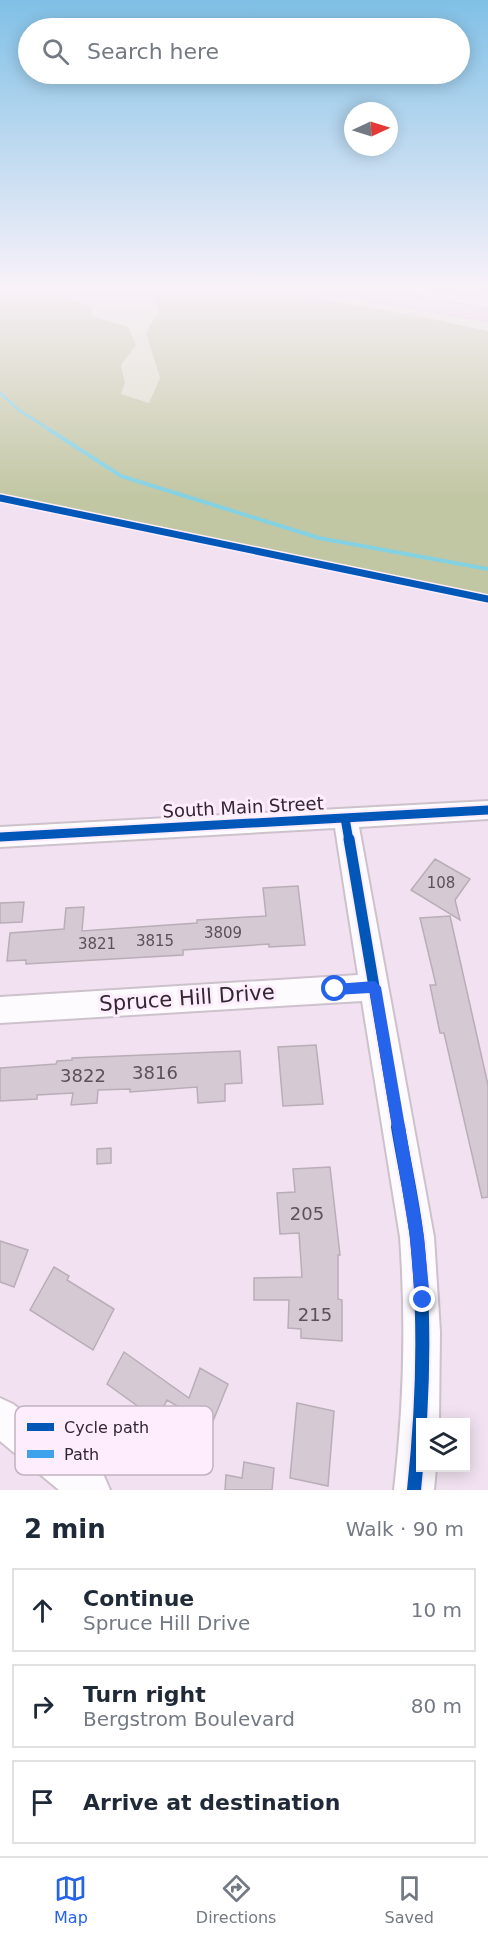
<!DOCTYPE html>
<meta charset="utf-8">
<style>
:root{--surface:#fff;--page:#f2f2f3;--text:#1f2937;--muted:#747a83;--line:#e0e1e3;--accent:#2563eb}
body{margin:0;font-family:"DejaVu Sans",sans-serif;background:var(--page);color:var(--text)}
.controls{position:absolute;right:18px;bottom:18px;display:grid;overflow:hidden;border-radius:0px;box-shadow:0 3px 15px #0003}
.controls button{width:54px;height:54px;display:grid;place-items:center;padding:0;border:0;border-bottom:2px solid var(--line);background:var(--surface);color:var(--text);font:30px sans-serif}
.compass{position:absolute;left:344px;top:102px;width:54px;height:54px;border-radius:50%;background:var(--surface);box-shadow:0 3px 15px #0003;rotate:86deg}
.stop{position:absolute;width:18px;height:18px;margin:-14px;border:4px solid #2563eb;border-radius:50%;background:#fff}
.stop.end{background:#2563eb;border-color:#fff;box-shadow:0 2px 6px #0008}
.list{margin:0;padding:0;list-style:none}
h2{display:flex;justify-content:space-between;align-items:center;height:78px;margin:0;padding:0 24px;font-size:26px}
h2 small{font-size:20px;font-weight:400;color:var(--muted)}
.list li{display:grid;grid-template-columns:39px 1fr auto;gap:18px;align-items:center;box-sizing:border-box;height:84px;margin:0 12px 12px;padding:0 12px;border:2px solid var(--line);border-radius:0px}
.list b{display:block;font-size:22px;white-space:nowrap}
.list p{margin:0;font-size:20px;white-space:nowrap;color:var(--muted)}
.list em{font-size:20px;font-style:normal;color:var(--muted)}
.icon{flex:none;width:33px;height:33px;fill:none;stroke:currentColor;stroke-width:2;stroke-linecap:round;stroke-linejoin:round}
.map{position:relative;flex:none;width:488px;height:1490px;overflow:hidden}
.search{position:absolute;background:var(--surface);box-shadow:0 3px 15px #0003;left:18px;right:18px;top:18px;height:66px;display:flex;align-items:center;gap:15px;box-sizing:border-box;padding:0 21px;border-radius:33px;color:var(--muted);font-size:22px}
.sheet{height:366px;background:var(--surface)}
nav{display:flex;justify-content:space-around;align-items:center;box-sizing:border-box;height:84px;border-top:2px solid var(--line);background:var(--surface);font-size:16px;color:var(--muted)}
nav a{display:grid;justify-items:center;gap:3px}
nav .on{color:var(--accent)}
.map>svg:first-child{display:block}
</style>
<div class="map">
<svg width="488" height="1490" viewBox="0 0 488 1490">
<rect width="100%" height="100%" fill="#f2e2f1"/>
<path fill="#dbdec8" d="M0 288H151L158 311 146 333 160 378 149 403 120 394 125 383 121 365 128 327 92 316 90 306 43 291 0 293Z
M208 288 293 289 379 300 488 322V331C395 310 303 295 208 288Z
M416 288H488V301Z"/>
<path fill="#c2c7a3" d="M151 288C266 287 377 306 488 331V595L0 495V293L43 291 91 306 92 316 128 327 136 345 121 365 125 383 121 394 149 403 160 378 146 333 158 311Z"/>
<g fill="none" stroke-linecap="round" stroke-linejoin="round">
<path stroke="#84d1e2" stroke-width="3" d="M0 393 19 410 53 432"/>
<path stroke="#84d1e2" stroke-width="4" d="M50 430 121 476 319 538 488 569"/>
</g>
<path fill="#d5c9d4" stroke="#b9adb8" stroke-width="1.5" d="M435 859 470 879 455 900 460 920 411 890Z
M298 886 305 945 269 947V944L183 950V955L26 964V960L7 961 10 933 64 929 66 908 84 907 82 931 197 923V920L266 916 263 888Z
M24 902 22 922 0 923V903Z
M450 916 488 1085V1197L482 1198 444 1033H440L430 985H436L420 918Z
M316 1045 323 1104 283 1106 278 1047Z
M240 1051 242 1083 225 1084V1101L198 1103 197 1087 130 1092V1089L98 1090 97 1103 71 1105 73 1093 37 1095V1099L0 1101V1068L56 1064 57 1061 72 1060V1058Z
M111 1148V1163L97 1164V1149Z
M330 1167 340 1255H338V1299L342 1300V1341L301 1338V1329L288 1328 289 1300H254V1278L302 1277 299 1233 280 1234 277 1193 295 1192 293 1169Z
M0 1241 28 1250 14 1287 0 1282Z
M54 1267 69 1276 67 1280 114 1309 93 1350 30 1310Z
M124 1352 189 1398 200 1368 228 1384 211 1426 167 1400 157 1420 107 1384Z
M297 1403 334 1411 328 1486 290 1478Z
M244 1462 274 1468 272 1490H225L226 1475 242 1478Z"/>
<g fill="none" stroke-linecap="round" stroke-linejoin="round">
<g stroke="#cdc1cc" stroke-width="4">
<path id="minor" d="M488 801V819L359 827 434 1237 440 1332 439 1422H420V1468H436L434 1490H394C404 1405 406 1322 400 1237L362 1001 0 1023V997L358 975 335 828 0 847V827Z
M0 1398 13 1404 104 1476 110 1490H59L0 1441Z"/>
</g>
<g stroke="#cdc6cd" stroke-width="3">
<path id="highway" d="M324 288H362L488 309V321L333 293Z"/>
</g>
<use href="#minor" fill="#fdfbfd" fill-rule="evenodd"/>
<use href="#highway" fill="#e1d3d2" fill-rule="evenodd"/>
<path stroke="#3ea3eb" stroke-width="4.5" stroke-dasharray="9 4.5" stroke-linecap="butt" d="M480 288 488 289"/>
<g stroke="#feedfd" stroke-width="10">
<path id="cycleway-far3" d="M0 498 488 599"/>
</g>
<g stroke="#feedfd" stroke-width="13">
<path id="cycleway-far2" d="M345 818 349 841
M0 837 488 810"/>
</g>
<g stroke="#feedfd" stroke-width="15">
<path id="cycleway-far1" d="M349 839 398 1128"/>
</g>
<g stroke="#feedfd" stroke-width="18">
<path id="cycleway" d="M398 1127C404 1164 413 1202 417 1239 426 1323 423 1407 414 1490"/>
</g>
<use href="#cycleway-far3" stroke="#0057b8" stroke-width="7"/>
<use href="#cycleway-far2" stroke="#0057b8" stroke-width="9"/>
<use href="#cycleway-far1" stroke="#0057b8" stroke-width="11"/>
<use href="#cycleway" stroke="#0057b8" stroke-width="14"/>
</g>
<linearGradient id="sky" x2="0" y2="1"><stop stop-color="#80c0e6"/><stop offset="0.58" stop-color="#f9f2f9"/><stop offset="1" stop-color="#f9f2f9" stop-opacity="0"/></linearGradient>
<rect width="488" height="496" fill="url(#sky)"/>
<path fill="#2563eb" d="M375 981 381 987 424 1237 430 1300 428 1306 423 1308 417 1306 415 1300 410 1237 370 993 335 995 329 989 335 984Z"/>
<g text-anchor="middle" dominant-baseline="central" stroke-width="6" stroke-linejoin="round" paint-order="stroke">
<g font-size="15" fill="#5c505a">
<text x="441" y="883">108</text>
<text x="223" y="933">3809</text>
<text x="155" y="941">3815</text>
<text x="97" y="944">3821</text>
</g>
<g font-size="18" fill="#332832" stroke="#feedfd">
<text transform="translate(243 807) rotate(-3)">South Main Street</text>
</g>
<g font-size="18" fill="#5c505a">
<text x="155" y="1072">3816</text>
<text x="83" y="1075">3822</text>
<text x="307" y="1213">205</text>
<text x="315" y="1314">215</text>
</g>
<g font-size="21" fill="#332832" stroke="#feedfd">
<text transform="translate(187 998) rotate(-4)">Spruce Hill Drive</text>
</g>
</g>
<rect x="15" y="1406" width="198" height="69" rx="9" fill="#feedfd" stroke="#c1b2c0" stroke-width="1.5"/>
<rect x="27" y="1423" width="27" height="8" fill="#0057b8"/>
<rect x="27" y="1450" width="27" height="8" fill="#3ea3eb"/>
<g font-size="16" fill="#332832">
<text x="64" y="1433">Cycle path</text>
<text x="64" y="1460">Path</text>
</g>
</svg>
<div class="controls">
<button><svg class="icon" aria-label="layers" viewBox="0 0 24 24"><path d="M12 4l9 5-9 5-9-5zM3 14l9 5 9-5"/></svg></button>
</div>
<svg class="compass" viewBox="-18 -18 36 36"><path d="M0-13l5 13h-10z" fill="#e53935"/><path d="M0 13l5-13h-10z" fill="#747a83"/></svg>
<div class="stop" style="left:335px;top:989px"></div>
<div class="stop end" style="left:423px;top:1300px"></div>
<div class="search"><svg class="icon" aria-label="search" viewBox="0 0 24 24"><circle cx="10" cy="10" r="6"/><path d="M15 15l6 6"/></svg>Search here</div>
</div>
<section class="sheet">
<h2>2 min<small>Walk · 90 m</small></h2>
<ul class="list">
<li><svg class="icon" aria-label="ahead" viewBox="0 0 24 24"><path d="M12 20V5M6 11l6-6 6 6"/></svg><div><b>Continue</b><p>Spruce Hill Drive</p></div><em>10 m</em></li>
<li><svg class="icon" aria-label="right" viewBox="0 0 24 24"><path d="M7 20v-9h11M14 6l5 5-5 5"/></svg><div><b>Turn right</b><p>Bergstrom Boulevard</p></div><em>80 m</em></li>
<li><svg class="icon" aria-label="arrive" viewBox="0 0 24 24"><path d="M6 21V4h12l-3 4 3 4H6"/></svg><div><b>Arrive at destination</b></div></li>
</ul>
</section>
<nav>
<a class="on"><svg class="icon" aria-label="map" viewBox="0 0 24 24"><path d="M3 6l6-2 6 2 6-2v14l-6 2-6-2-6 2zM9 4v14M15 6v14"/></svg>Map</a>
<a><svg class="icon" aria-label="directions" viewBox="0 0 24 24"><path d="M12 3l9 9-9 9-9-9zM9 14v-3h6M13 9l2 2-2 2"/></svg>Directions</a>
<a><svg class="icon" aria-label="saved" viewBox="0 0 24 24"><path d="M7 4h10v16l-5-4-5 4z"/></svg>Saved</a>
</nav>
